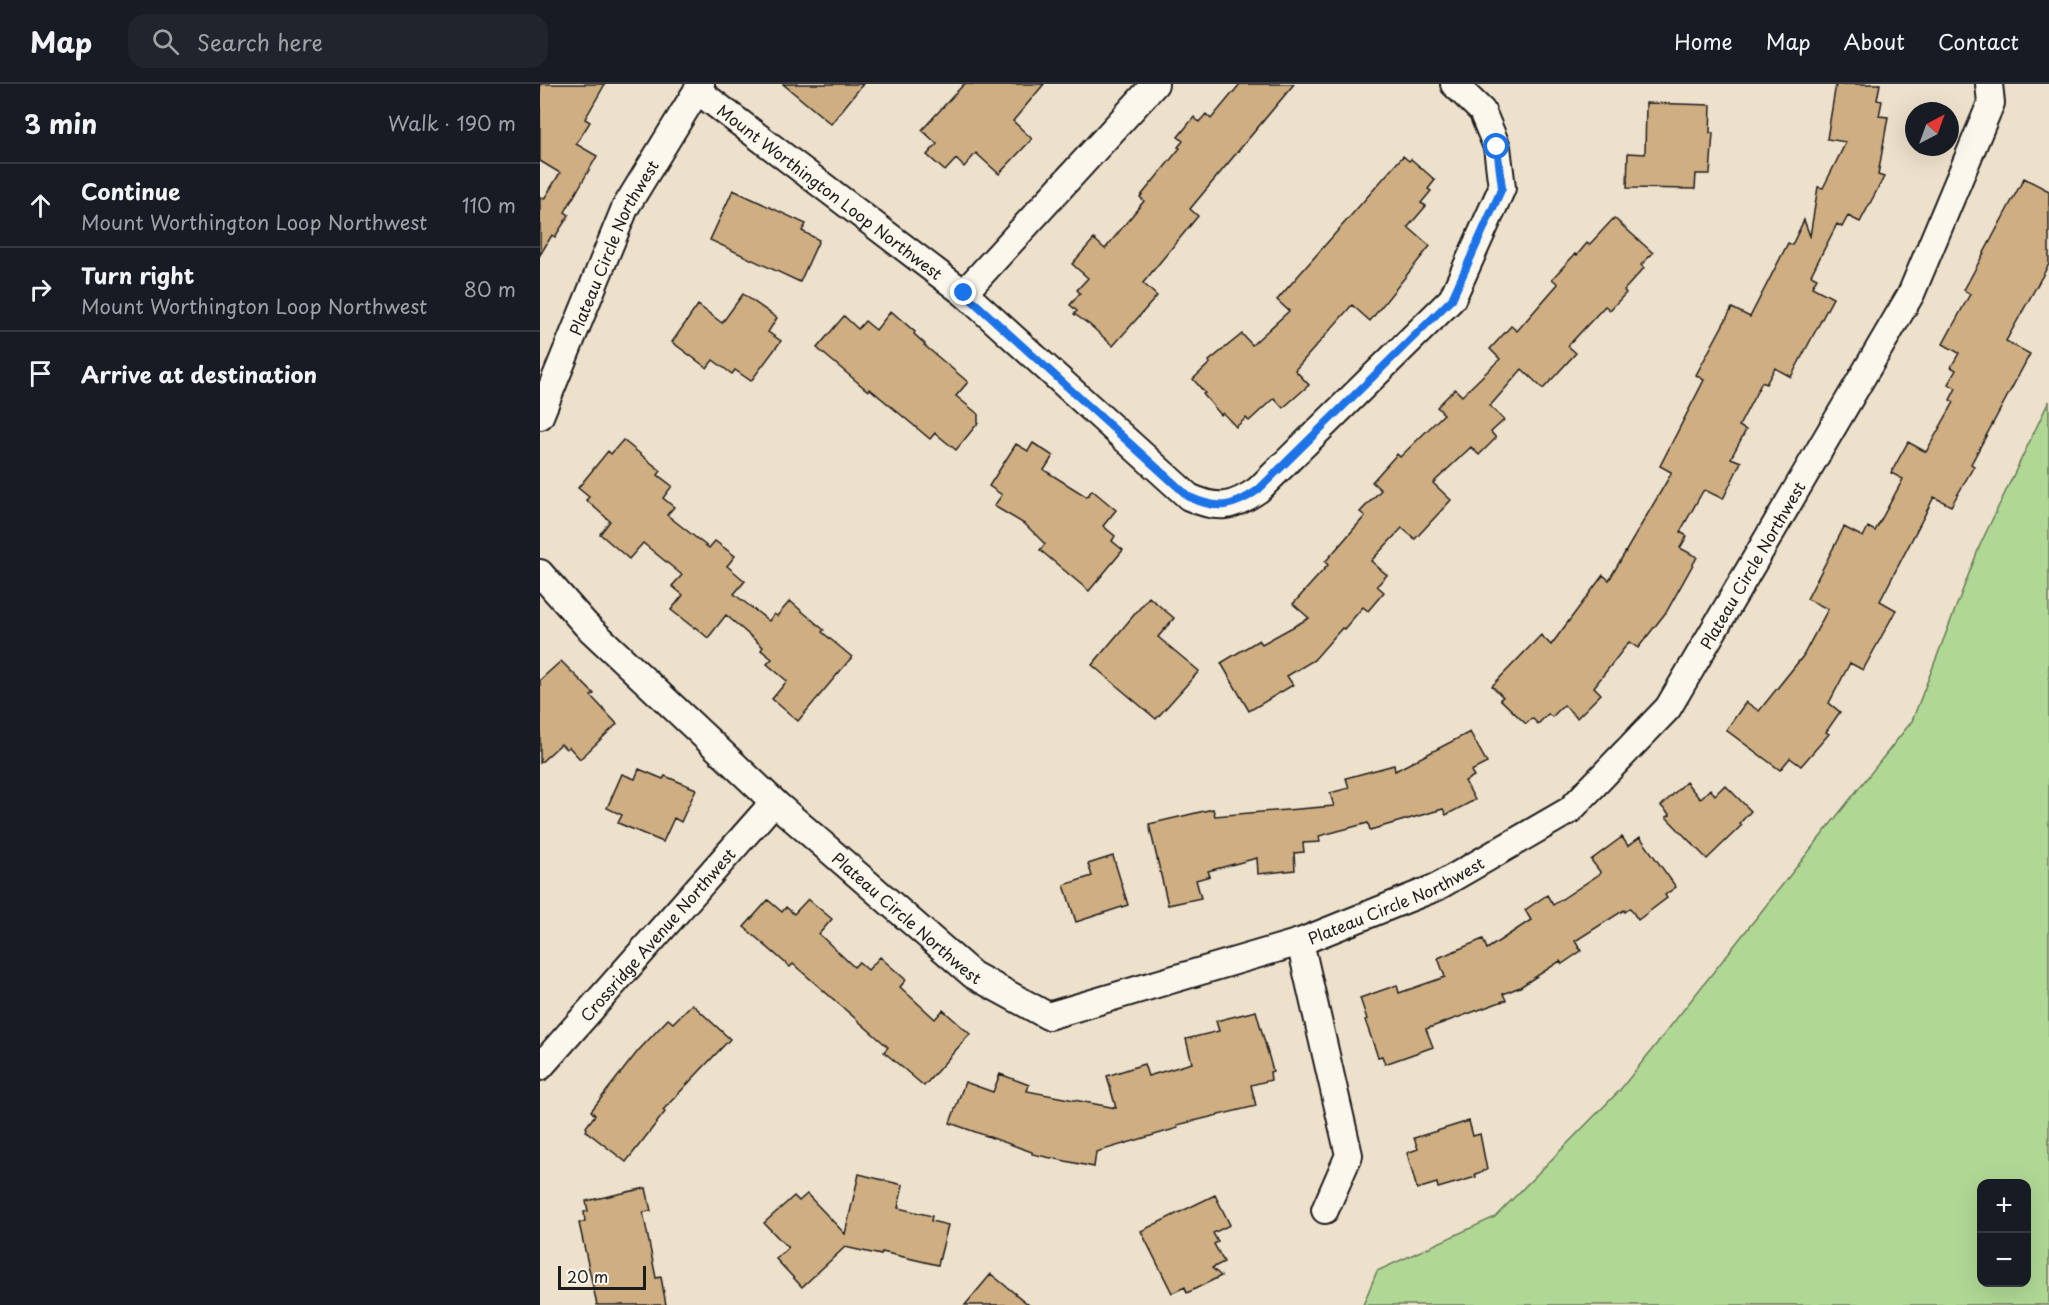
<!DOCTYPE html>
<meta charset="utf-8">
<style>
:root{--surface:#171b24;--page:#20242c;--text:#f1f3f6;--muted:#9ea1a6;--line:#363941}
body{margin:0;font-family:"Playpen Sans",sans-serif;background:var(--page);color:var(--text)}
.controls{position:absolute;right:18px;bottom:18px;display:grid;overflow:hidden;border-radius:12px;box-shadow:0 6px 24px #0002}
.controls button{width:54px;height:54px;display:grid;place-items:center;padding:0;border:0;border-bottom:2px solid var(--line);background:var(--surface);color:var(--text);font:30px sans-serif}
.compass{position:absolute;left:1365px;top:18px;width:54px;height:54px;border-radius:50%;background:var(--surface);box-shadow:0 6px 24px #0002;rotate:41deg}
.scale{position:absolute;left:18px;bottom:15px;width:88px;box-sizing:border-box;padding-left:6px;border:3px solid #1c1c1c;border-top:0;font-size:16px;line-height:21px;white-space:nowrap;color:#1c1c1c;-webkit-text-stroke:4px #fbf7ec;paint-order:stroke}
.stop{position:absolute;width:18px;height:18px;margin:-14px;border:4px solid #1a73e8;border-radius:50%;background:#fff}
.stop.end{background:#1a73e8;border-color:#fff;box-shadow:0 2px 6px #0008}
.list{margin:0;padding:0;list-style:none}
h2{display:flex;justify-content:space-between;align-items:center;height:78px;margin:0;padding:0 24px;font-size:26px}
h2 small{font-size:20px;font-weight:400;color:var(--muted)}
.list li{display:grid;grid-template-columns:39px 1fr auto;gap:18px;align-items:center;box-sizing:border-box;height:84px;padding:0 24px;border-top:2px solid var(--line)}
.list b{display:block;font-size:22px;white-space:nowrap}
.list p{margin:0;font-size:20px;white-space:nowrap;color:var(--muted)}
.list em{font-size:20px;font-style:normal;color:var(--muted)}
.icon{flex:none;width:33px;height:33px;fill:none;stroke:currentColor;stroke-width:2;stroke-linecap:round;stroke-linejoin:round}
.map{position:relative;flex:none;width:1509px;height:1221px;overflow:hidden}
header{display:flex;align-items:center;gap:36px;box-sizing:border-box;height:84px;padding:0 30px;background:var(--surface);border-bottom:2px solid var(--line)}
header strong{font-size:28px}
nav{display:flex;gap:33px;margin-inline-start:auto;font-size:21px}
.search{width:420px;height:54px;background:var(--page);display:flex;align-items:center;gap:15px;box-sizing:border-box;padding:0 21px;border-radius:18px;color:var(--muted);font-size:22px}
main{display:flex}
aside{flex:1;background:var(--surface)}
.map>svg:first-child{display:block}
</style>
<header>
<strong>Map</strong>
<div class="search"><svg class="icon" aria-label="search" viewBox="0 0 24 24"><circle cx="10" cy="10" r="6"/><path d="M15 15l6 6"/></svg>Search here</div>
<nav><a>Home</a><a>Map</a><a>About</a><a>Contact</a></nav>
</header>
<main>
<aside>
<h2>3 min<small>Walk · 190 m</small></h2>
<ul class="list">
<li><svg class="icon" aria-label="ahead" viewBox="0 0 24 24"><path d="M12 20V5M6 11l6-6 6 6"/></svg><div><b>Continue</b><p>Mount Worthington Loop Northwest</p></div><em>110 m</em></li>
<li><svg class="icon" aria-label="right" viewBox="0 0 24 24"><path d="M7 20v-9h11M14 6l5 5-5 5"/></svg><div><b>Turn right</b><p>Mount Worthington Loop Northwest</p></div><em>80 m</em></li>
<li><svg class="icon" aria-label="arrive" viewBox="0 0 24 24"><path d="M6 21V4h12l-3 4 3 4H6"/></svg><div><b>Arrive at destination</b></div></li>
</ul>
</aside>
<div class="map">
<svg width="1509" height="1221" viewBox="0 0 1509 1221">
<rect width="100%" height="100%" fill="#eee1cc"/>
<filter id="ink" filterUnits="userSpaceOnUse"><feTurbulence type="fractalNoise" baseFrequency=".0167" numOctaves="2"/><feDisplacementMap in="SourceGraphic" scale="12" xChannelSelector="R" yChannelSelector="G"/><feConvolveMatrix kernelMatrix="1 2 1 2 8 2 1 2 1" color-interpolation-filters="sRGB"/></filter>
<g filter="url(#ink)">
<path fill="#b0d894" stroke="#667a58" stroke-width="1.5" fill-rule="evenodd" d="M1509 317V1221H823L837 1187 955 1133 1080 1006 1372 637 1440 461ZM1442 1100H1486V1198H1442Z"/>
<path fill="#cfae82" stroke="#1c1c1c" stroke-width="1.5" d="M0 0H65L45 35 50 38 36 60 57 72 25 128 29 131 15 153 12 151 0 171V113L4 115 20 89 0 77Z
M243 0H323L291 40Z
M424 0H504L473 37 492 55 459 90 436 69 424 83 416 75 405 87 387 71 397 60 382 46Z
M700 0H754L650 125 658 132 603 199 617 212 573 262 550 241 534 230 537 227 530 221 540 209 537 206 548 194 532 180 554 155 565 165 604 117 600 113 640 64 638 63 643 57 638 53 654 33 659 38 666 30 671 35Z
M1296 0H1340L1337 16 1342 17 1339 32 1348 33 1338 91 1344 93 1320 138 1308 132 1302 143 1297 140 1271 191 1277 194 1272 203 1293 214 1251 293 1235 284 1226 300 1222 298 1199 342 1206 346 1191 374 1201 378 1183 415 1165 406 1163 407 1140 448 1147 452 1140 464 1157 473 1127 527 1098 564 1089 558 1054 603 1061 610 1037 634 1024 621 1012 633 1008 630 998 640 992 634 986 640 960 615 963 613 952 602 1001 551 1011 561 1063 491 1069 496 1131 390V388L1120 382 1164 296 1156 291 1192 224 1210 233 1248 159 1252 161 1264 136 1270 152 1278 103 1283 104 1306 58 1287 55Z
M1106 19 1171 21 1170 49H1173L1170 90H1156L1155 105 1087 104 1088 69 1105 70Z
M863 72 869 77 871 75 895 96 888 105 891 107 881 119 886 122 868 143 890 162 830 237 812 221 755 286 769 301 743 324 734 314 709 337 706 334 696 343 683 329 681 331 663 310 665 309 653 295 670 279 669 277 702 250 712 261 749 227 737 216Z
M1484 94 1509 107V180L1466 257 1490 270 1431 380 1434 382 1411 422 1394 413 1340 517 1356 526 1323 586 1310 579 1289 619 1300 628 1286 648 1289 650 1261 682 1250 674 1240 686 1186 646 1206 618 1219 627 1263 572 1288 525 1267 515 1304 443 1323 453 1328 443 1335 447 1363 395 1351 389 1368 358 1386 368 1414 318 1410 316 1416 304 1408 300 1416 286 1411 283 1419 269 1403 260 1430 210 1424 206Z
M193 106 266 140 262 147 279 156 260 198 170 156Z
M1074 134 1113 169 1101 181 1104 184 1084 206 1086 209 1070 226 1065 222 1028 262 1036 269 1003 305 982 285 950 322 964 336 951 348 956 354 939 371 931 363 893 399 911 416 875 455 862 444 831 477 847 491 837 502 844 508 828 527 823 523 804 545 802 544 774 576 747 592 753 601 709 627 681 579 719 556 722 560 769 534 753 520 788 481 785 478 825 432 820 428 841 406 832 398 857 370 860 373 904 330 897 323 915 305 922 312 960 275 950 265 971 242 977 247 1018 200 1012 195 1035 170 1037 171 1047 159 1049 161Z
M203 210 237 234 228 248 241 257 211 297 195 286 192 290 173 276 167 284 132 258 158 221 182 239Z
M351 227 375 248 374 250 385 260 384 261 428 298 416 312 438 330V339L416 366 395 349 390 355 330 305 328 307 277 264 304 232 318 245 325 237 336 246Z
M83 356 121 387 118 391 132 402 123 414 134 423 127 431 169 464 175 457 195 472 187 482 205 497 194 510 229 537 234 530 237 532 250 517 284 546 282 548 312 573 258 637 232 615 247 597 227 580 232 575 221 566 223 563 186 531 168 554 155 543 154 544 131 526 143 511 132 502 142 491 103 459 89 475 60 450 70 437 46 416 49 413 38 404 68 367 71 370Z
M493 359 513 372 504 386 547 413 552 406 576 426 563 442 575 452 572 457 583 466 549 507 500 466 505 460 486 441 454 422 462 411 449 402 476 360 488 367Z
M609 513 634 534 618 553 659 587 616 635 552 581Z
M21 577 54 610 51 612 77 640 40 675 29 663 26 665 21 660 0 679V596Z
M930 648 947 679 931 687 934 692 925 697 935 716 906 731 903 725 830 746 828 739 779 752 780 758 763 759 764 768 754 769 755 786 718 790 717 774 668 787 670 792 656 796 661 814 628 821 609 740 673 725 675 732 794 722 790 709 809 704 806 694 854 681 855 687Z
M99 685 123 695 125 692 156 705 141 738 134 734 123 758 78 739 82 731 67 724 82 690 95 695Z
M1146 698 1160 715 1170 705 1175 711 1185 701 1211 727 1200 739 1202 741 1167 775 1126 733 1130 731 1121 722Z
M1082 753 1088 762 1100 753 1136 803 1125 811 1127 814 1098 836 1090 824 1085 828 1084 826 1035 857 1041 867 1022 880 1020 877 980 903 963 910 966 916 886 945 893 963 845 980 842 972 838 973 825 936 827 935 820 914 857 901 859 909 905 893 898 874 943 855 947 865 991 836 985 826 1007 811 1013 821 1061 789 1051 776Z
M573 772 588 821 536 838 524 801 552 792 548 780Z
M268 815 292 835 279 850 314 883 319 878 328 886 340 873 366 896 360 903 395 935 403 926 430 950 384 1002 344 968 348 963 253 880 250 883 204 843 228 816 242 828 246 823 254 830Z
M152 920 190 955 123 1026 125 1028 86 1078 46 1047 47 1045 46 1043 55 1031 51 1027 98 967 128 935 133 939Z
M716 927 733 987 730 988 731 996 711 1001 716 1022 637 1041 638 1044 556 1068 554 1083 492 1070V1068L410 1039 425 998 453 1008 460 990 489 1001 487 1007 576 1024 567 992 604 980 608 992 652 979 646 955 679 947 676 937Z
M929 1037 933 1052 940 1050 947 1086 935 1090 936 1093 898 1104 897 1099 877 1105 867 1069 878 1065 874 1054Z
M319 1090 363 1101 358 1124 392 1132 391 1137 408 1141 398 1181 342 1168 341 1171 305 1163 262 1203 236 1175 248 1164 224 1139 254 1112 259 1117 267 1110 305 1150Z
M106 1104 111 1127 103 1128 116 1194 121 1193 126 1221H57L39 1139 45 1138 44 1128 48 1127 46 1117Z
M675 1111 690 1141 673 1149 678 1158 674 1160 684 1178 672 1184 681 1192 647 1209 645 1203 632 1209 601 1147Z
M451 1190 489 1221H425Z"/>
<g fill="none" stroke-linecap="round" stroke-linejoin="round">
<g stroke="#1c1c1c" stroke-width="30">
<g id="street">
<path id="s1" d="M158 7 424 209 649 413C678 426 692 424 718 406L912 215 962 104 957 63 942 27 914 0"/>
<path d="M424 209 615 0"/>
<path id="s2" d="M0 332 85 124 161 0"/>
<path id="s3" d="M0 489 46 541 234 718 433 891 508 932 760 858 897 803 1030 726 1128 624 1371 210 1451 19 1449 0"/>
<path d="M760 858 809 1071 785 1126"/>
<path id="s4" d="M0 983 234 718"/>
</g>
</g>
<use href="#street" stroke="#fbf7ec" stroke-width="26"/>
</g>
</g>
<g fill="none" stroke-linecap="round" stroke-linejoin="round" filter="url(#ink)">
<path stroke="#1a73e8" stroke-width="8" d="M424 209 649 413C678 426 692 424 718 406L912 215 962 104 957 63"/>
</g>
<g text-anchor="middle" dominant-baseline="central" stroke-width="6" stroke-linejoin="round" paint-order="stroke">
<g font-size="16" fill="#1c1c1c" stroke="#fbf7ec">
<text stroke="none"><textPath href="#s1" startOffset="166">Mount Worthington Loop Northwest</textPath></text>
<text stroke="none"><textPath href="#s2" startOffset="184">Plateau Circle Northwest</textPath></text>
<text stroke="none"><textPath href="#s3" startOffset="1548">Plateau Circle Northwest</textPath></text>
<text stroke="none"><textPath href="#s3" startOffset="1044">Plateau Circle Northwest</textPath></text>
<text stroke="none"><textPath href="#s3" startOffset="504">Plateau Circle Northwest</textPath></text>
<text stroke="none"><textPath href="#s4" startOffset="177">Crossridge Avenue Northwest</textPath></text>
</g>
</g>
</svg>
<div class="controls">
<button>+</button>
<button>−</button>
</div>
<svg class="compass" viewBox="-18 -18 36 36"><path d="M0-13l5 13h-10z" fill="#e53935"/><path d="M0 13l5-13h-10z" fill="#9ea1a6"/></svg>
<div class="scale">20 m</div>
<div class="stop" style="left:957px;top:63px"></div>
<div class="stop end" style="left:424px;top:209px"></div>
</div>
</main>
